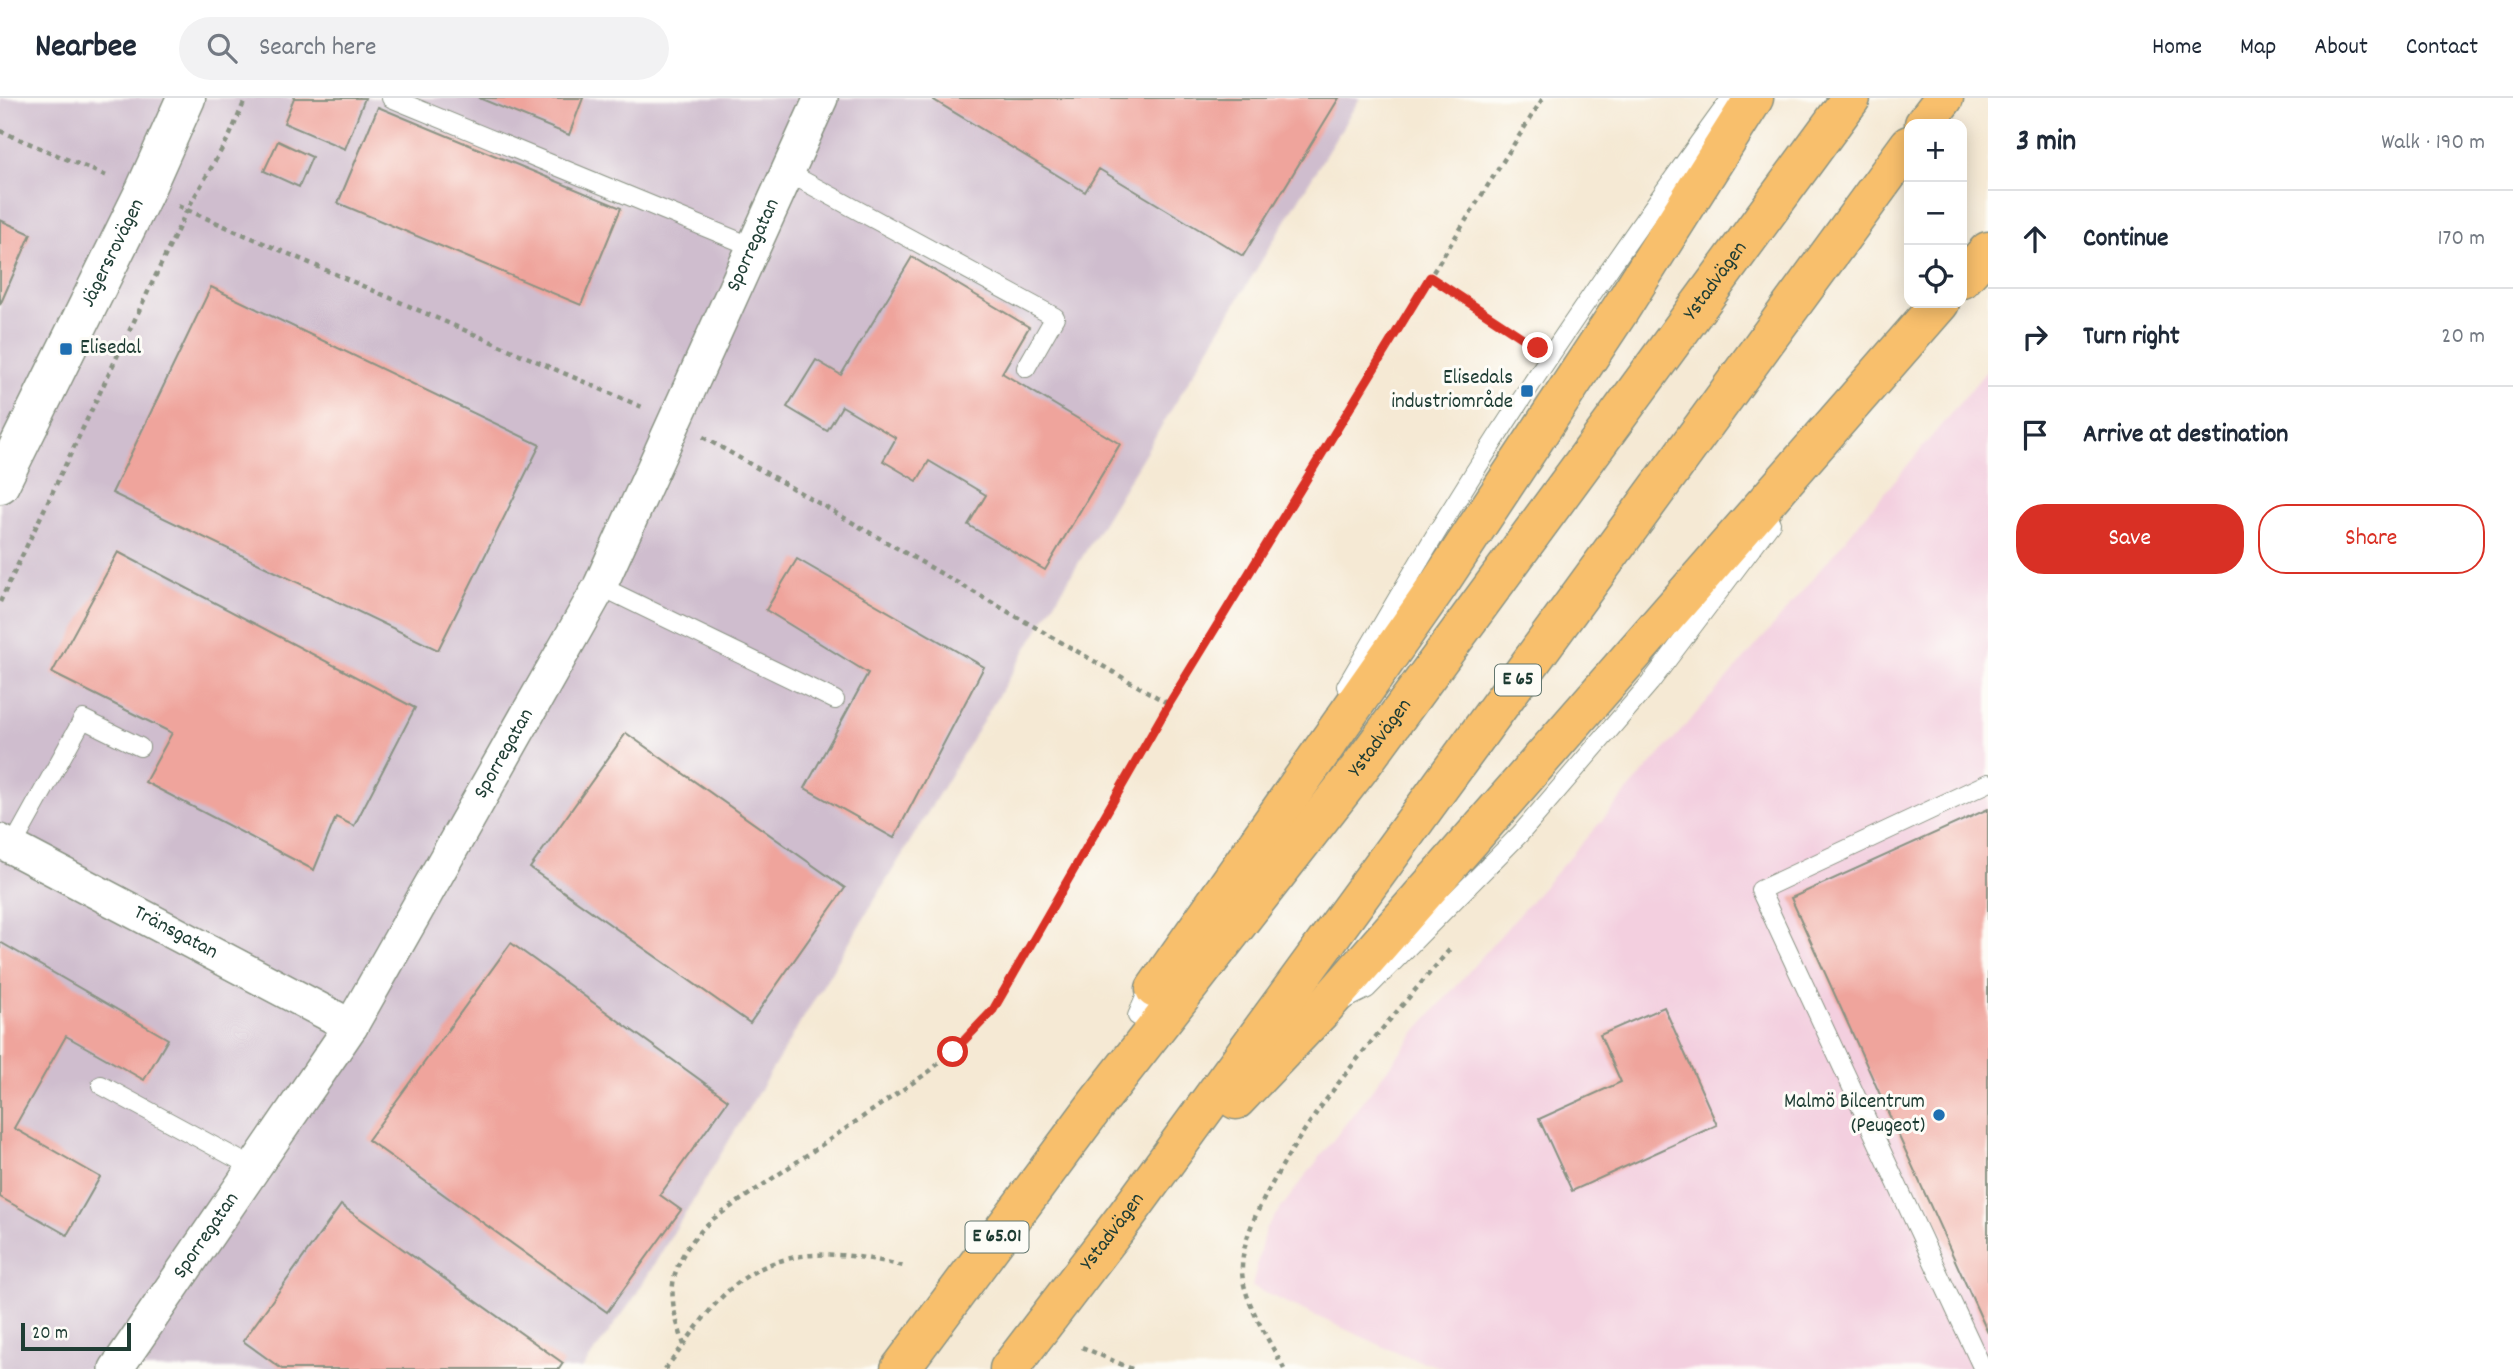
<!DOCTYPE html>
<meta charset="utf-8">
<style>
:root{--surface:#fff;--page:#f2f2f3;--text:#1f2937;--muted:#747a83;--line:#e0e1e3;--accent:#d93025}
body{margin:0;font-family:Dekko,sans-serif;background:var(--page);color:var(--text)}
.controls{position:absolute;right:21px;top:21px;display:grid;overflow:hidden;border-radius:14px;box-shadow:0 4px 18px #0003}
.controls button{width:63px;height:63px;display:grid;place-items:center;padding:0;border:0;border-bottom:2px solid var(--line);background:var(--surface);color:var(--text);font:35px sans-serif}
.scale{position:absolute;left:21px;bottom:18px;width:110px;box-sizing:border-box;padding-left:7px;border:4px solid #1f3d34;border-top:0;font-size:19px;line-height:24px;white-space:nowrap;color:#1f3d34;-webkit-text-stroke:5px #fdfcf7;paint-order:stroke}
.stop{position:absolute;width:21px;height:21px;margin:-16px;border:5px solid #d93025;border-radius:50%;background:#fff}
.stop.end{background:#d93025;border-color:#fff;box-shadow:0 2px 7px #0008}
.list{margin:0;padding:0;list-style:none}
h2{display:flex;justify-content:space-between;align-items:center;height:91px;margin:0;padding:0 28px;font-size:30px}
h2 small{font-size:23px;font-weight:400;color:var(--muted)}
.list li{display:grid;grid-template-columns:46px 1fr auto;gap:21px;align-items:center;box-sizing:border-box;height:98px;padding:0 28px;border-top:2px solid var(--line)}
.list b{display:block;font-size:26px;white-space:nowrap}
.list em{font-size:23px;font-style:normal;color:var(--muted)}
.actions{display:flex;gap:14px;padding:21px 28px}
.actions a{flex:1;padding:16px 0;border:2px solid var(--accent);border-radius:28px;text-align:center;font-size:24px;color:var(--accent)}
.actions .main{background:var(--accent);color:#fff}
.icon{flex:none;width:38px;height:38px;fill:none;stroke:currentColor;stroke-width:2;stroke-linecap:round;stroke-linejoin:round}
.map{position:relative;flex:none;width:1988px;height:1271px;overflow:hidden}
header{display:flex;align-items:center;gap:42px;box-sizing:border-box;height:98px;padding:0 35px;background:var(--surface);border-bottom:2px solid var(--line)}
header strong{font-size:33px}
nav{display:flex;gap:38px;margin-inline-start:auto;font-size:24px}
.search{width:490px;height:63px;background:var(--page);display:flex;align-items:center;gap:18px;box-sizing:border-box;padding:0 24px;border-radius:38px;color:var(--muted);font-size:26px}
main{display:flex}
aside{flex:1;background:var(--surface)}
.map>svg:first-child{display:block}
</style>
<header>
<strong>Nearbee</strong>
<div class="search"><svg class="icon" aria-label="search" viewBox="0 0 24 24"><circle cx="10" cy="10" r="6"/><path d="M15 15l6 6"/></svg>Search here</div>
<nav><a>Home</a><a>Map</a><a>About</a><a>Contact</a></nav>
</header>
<main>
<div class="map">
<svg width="1988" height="1271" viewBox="0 0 1988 1271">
<rect width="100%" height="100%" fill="#fdfcf7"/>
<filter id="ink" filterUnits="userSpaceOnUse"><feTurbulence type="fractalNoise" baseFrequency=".0143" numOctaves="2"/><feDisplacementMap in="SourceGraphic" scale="14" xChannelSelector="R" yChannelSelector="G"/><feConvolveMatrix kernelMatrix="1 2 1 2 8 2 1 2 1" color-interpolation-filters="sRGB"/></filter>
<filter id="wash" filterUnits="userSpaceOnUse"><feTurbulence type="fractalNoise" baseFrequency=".00686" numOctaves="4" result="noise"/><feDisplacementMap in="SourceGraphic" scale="28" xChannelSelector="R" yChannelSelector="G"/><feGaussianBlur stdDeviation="1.57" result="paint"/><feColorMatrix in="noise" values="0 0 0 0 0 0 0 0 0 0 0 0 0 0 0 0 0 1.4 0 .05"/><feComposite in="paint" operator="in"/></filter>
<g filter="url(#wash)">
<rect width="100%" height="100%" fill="#f5e9d4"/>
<path fill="#f3cfdf" d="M1988 271V1271H1446L1402 1257 1252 1189 1265 1131 1418 931 1768 534Z"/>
<path fill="#cfbdce" d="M0 0H1360L632 1203 582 1271H0Z"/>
<g id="blocks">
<path fill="#efa49c" d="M294 0H365L345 51 284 25Z
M479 0H583L569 37Z
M935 0H1339L1243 158 1099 71 1085 94 934 2Z
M378 9 621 110 581 207 338 105Z
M278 43 312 59 299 89 264 73Z
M0 122 31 136 0 207Z
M912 159 1029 229 1002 275 1120 346 1045 472 968 427 986 397 929 363 917 383 883 363 896 340 842 308 827 333 787 309 816 262 841 277Z
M211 189 540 347 438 552 112 395Z
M118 454 415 610 354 728 336 719 314 772 145 684 172 635 52 575Z
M797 461 984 569 894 740 805 690 868 575 766 512Z
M626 635 845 790 750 925 530 770Z
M1988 711V1235L1791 800Z
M0 844 168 941 144 982 66 938 14 1030 100 1079 67 1137 0 1099Z
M511 845 728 1002 660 1097 681 1112 607 1214 368 1042Z
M1664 909 1717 1027 1572 1093 1539 1021 1621 984 1600 937Z
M341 1107 563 1265 559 1271H282L243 1243Z"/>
</g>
</g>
<g filter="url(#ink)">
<use href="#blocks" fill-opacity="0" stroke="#8a9384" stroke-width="2"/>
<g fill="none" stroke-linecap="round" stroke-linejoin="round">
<g stroke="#8a9384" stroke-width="20">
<path id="service" d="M391 0 753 149
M787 74 1055 219 1026 270
M600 488 835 602
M1346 588C1382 527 1417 465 1455 405 1541 266 1635 132 1731 0
M12 749 83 621 140 649
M1343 903 1367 891 1520 736 1650 585 1771 425
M1137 918 1152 883
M101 987 254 1070
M1983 1271 1760 792 1988 685"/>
</g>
<g stroke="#8a9384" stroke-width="36">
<g id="minor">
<path id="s1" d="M0 743 351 928"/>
<path id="s2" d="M116 1271 351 928 600 488 821 0"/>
</g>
</g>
<g stroke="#8a9384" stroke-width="41">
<g id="tertiary">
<path id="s3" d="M0 386 144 94 186 0"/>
</g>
</g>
<g stroke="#8a9384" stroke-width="41">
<g id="motorway">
<path d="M1924 26 1944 0"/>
<path d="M1962 181 1988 153"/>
<path d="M1155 891 1439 486 1620 212 1754 0"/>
<path d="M1236 1002 1321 913 1940 205"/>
<path id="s4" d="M900 1271 1095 1008 1358 672 1851 0"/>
<path id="s5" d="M1009 1271 1126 1118 1909 47"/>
</g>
</g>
<path stroke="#8a9384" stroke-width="4.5" stroke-dasharray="5 5" stroke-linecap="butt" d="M0 33 109 79
M178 108 642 309
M1430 179 1529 244
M703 339 1169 606
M0 504 187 112 230 37 246 0
M684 1247C680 1233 674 1218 673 1203 669 1169 690 1142 713 1121L930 973 975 933 993 912 1169 606 1430 179 1543 0
M1082 1249 1132 1271
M665 1271C683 1249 699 1224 718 1203 770 1146 835 1151 903 1168
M1284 1271C1270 1243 1244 1205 1242 1174 1241 1143 1258 1111 1273 1084 1320 998 1387 926 1450 851"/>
<use href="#service" stroke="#fff" stroke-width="18"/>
<use href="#minor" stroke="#fff" stroke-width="33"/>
<use href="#tertiary" stroke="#fff" stroke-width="38"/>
<use href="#motorway" stroke="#f8bf6c" stroke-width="38"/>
</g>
</g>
<g fill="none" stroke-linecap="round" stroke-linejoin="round" filter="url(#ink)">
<path stroke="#d93025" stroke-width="9" d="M953 954 993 912 1169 606 1430 179 1538 250"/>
</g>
<g fill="#1f6fb2" stroke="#fdfcf7" stroke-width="2.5">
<rect x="59" y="244" width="14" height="14" rx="3.5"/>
<rect x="1520" y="286" width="14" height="14" rx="3.5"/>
<circle cx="1939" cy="1017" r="7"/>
</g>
<g text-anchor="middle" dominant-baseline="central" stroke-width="6" stroke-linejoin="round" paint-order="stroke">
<g fill="#fdfcf7" stroke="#62766e" stroke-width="2">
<rect x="1495" y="566.5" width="46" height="31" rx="5"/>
<rect x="965.5" y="1123.5" width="63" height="31" rx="5"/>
</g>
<g font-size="19" font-weight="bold" fill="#1f3d34">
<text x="1518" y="582">E 65</text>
<text x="997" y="1139">E 65.01</text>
</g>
<g font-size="21" fill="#1f3d34" stroke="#fdfcf7">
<text stroke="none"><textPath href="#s2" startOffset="1295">Sporregatan</textPath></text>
<text stroke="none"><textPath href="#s3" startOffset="257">Jägersrovägen</textPath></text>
<text stroke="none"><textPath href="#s4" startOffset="1360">Ystadvägen</textPath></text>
<text stroke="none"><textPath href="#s4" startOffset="793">Ystadvägen</textPath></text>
<text stroke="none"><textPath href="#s2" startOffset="728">Sporregatan</textPath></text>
<text stroke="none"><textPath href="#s1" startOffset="198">Tränsgatan</textPath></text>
<text stroke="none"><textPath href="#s5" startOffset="172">Ystadvägen</textPath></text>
<text stroke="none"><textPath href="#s2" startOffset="161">Sporregatan</textPath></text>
</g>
<g font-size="21" fill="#1f3d34" stroke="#fdfcf7" text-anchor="end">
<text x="80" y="251" text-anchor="start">Elisedal</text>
<text x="1513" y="281">Elisedals<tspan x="1513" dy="24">industriområde</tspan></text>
<text x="1925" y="1005">Malmö Bilcentrum<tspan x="1925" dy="24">(Peugeot)</tspan></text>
</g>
</g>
</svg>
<div class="controls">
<button>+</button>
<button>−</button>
<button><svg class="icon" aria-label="locate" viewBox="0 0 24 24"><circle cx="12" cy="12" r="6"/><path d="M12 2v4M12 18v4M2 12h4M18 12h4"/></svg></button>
</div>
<div class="scale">20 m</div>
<div class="stop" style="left:953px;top:954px"></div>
<div class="stop end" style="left:1538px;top:250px"></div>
</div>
<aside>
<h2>3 min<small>Walk · 190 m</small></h2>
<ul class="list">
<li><svg class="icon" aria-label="ahead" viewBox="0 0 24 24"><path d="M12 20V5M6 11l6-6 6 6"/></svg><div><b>Continue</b></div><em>170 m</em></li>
<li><svg class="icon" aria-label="right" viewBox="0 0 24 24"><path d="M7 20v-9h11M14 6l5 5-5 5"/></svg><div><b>Turn right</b></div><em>20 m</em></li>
<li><svg class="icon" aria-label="arrive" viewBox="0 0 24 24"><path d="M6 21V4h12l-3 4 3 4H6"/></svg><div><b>Arrive at destination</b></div></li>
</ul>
<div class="actions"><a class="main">Save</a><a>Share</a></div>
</aside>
</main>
